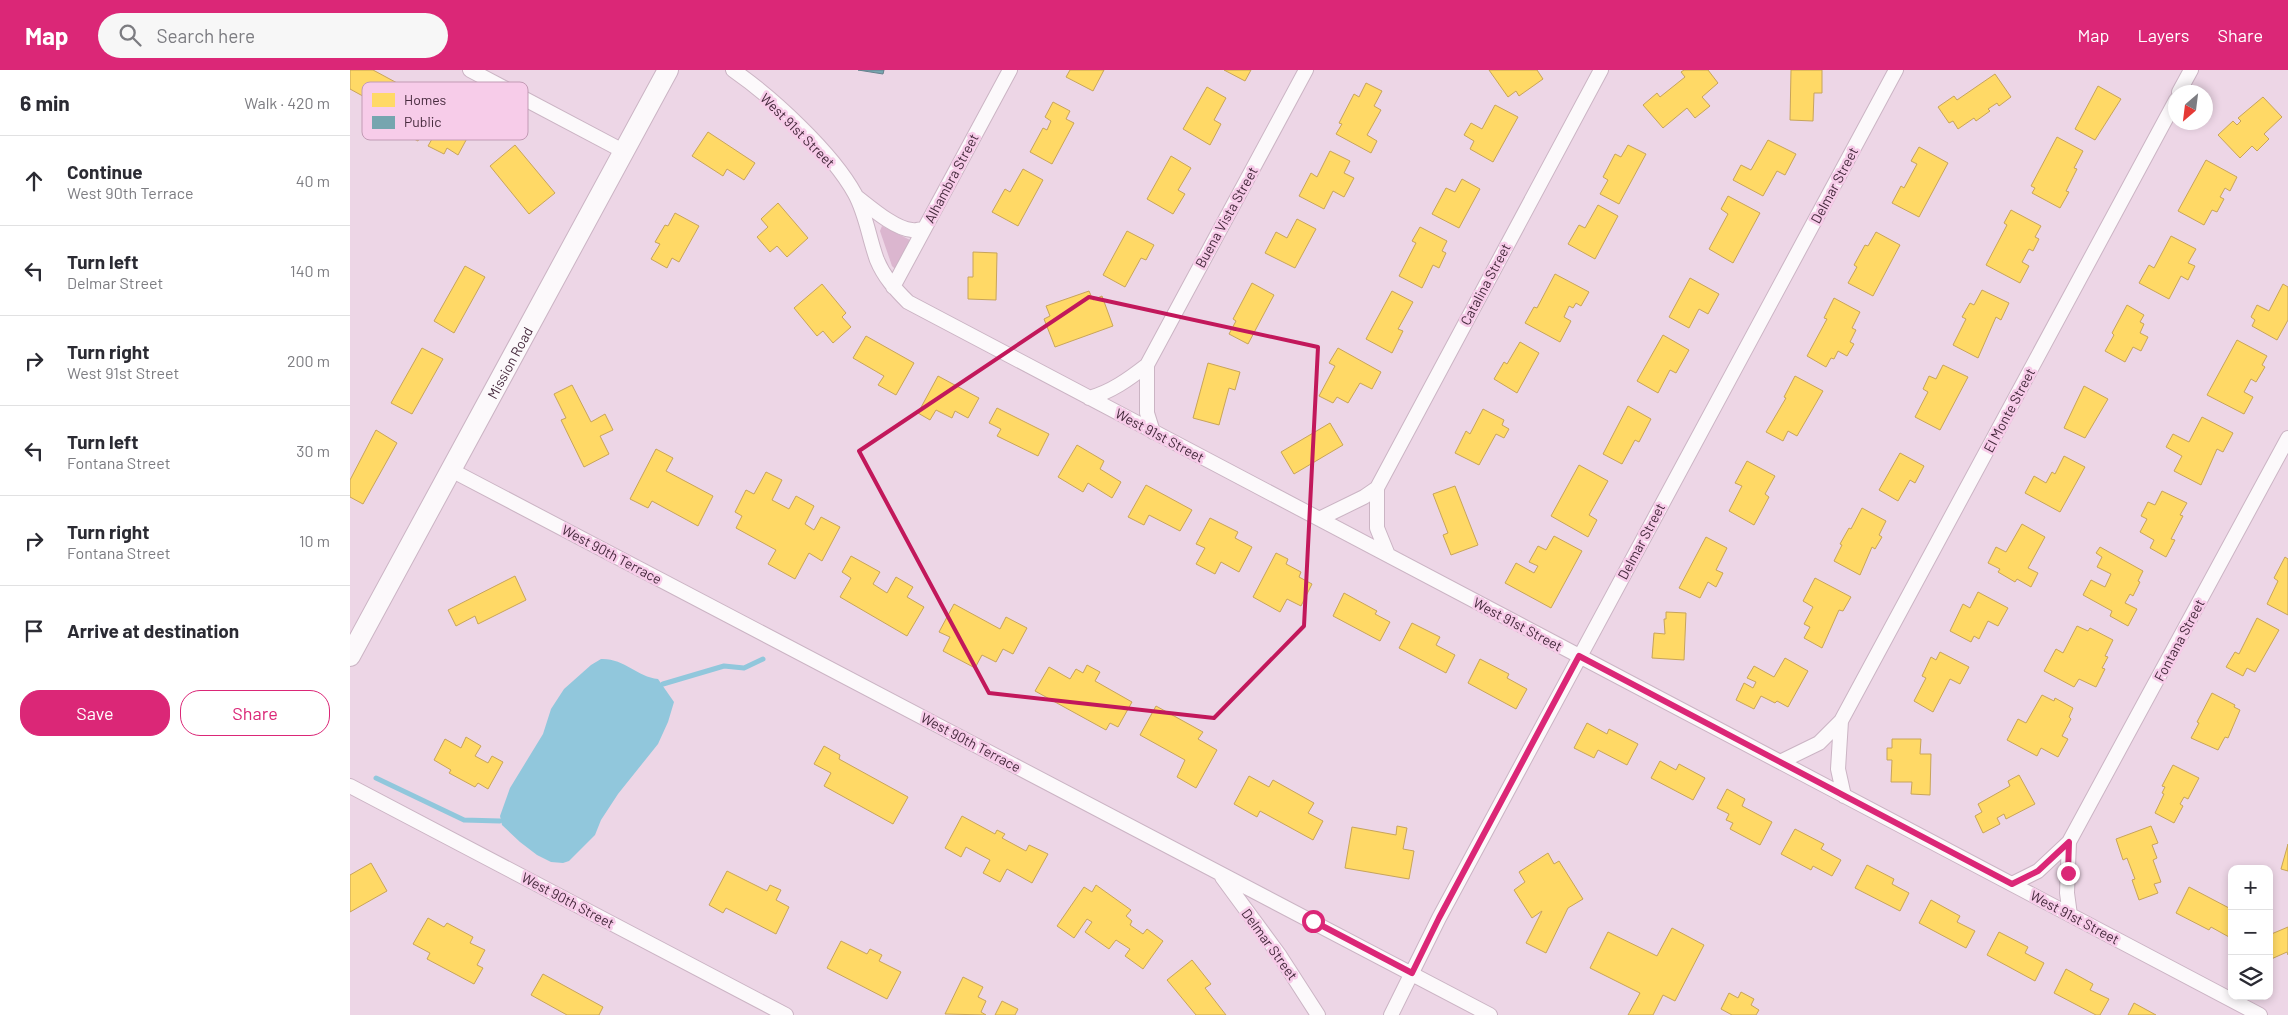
<!DOCTYPE html>
<meta charset="utf-8">
<style>
:root{--surface:#fff;--page:#f7f7f7;--text:#2b2b33;--muted:#7c7c81;--line:#e1e1e2;--accent:#db2777}
body{margin:0;font-family:Barlow,sans-serif;background:var(--page);color:var(--text)}
.controls{position:absolute;right:15px;bottom:15px;display:grid;overflow:hidden;border-radius:10px;box-shadow:0 2px 8px #0003}
.controls button{width:45px;height:45px;display:grid;place-items:center;padding:0;border:0;border-bottom:1px solid var(--line);background:var(--surface);color:var(--text);font:25px sans-serif}
.compass{position:absolute;left:1818px;top:15px;width:45px;height:45px;border-radius:50%;background:var(--surface);box-shadow:0 2px 8px #0003;rotate:208deg}
.stop{position:absolute;width:15px;height:15px;margin:-11px;border:4px solid #db2777;border-radius:50%;background:#fff}
.stop.end{background:#db2777;border-color:#fff;box-shadow:0 1px 5px #0008}
.list{margin:0;padding:0;list-style:none}
h2{display:flex;justify-content:space-between;align-items:center;height:65px;margin:0;padding:0 20px;font-size:21px}
h2 small{font-size:16px;font-weight:400;color:var(--muted)}
.list li{display:grid;grid-template-columns:32px 1fr auto;gap:15px;align-items:center;box-sizing:border-box;height:90px;padding:0 20px;border-top:1px solid var(--line)}
.list b{display:block;font-size:19px;white-space:nowrap}
.list p{margin:0;font-size:16px;white-space:nowrap;color:var(--muted)}
.list em{font-size:16px;font-style:normal;color:var(--muted)}
.actions{display:flex;gap:10px;padding:15px 20px}
.actions a{flex:1;padding:11px 0;border:1px solid var(--accent);border-radius:20px;text-align:center;font-size:18px;color:var(--accent)}
.actions .main{background:var(--accent);color:#fff}
.icon{flex:none;width:28px;height:28px;fill:none;stroke:currentColor;stroke-width:2;stroke-linecap:round;stroke-linejoin:round}
.map{position:relative;flex:none;width:1938px;height:945px;overflow:hidden}
header{display:flex;align-items:center;gap:30px;box-sizing:border-box;height:70px;padding:0 25px;background:var(--accent);color:#fff}
header strong{font-size:24px}
nav{display:flex;gap:28px;margin-inline-start:auto;font-size:18px}
.search{width:350px;height:45px;background:var(--page);display:flex;align-items:center;gap:12px;box-sizing:border-box;padding:0 18px;border-radius:28px;color:var(--muted);font-size:19px}
main{display:flex}
aside{flex:1;background:var(--surface)}
.map>svg:first-child{display:block}
</style>
<header>
<strong>Map</strong>
<div class="search"><svg class="icon" aria-label="search" viewBox="0 0 24 24"><circle cx="10" cy="10" r="6"/><path d="M15 15l6 6"/></svg>Search here</div>
<nav><a>Map</a><a>Layers</a><a>Share</a></nav>
</header>
<main>
<aside>
<h2>6 min<small>Walk · 420 m</small></h2>
<ul class="list">
<li><svg class="icon" aria-label="ahead" viewBox="0 0 24 24"><path d="M12 20V5M6 11l6-6 6 6"/></svg><div><b>Continue</b><p>West 90th Terrace</p></div><em>40 m</em></li>
<li><svg class="icon" aria-label="left" viewBox="0 0 24 24"><path d="M17 20v-9H6M10 6l-5 5 5 5"/></svg><div><b>Turn left</b><p>Delmar Street</p></div><em>140 m</em></li>
<li><svg class="icon" aria-label="right" viewBox="0 0 24 24"><path d="M7 20v-9h11M14 6l5 5-5 5"/></svg><div><b>Turn right</b><p>West 91st Street</p></div><em>200 m</em></li>
<li><svg class="icon" aria-label="left" viewBox="0 0 24 24"><path d="M17 20v-9H6M10 6l-5 5 5 5"/></svg><div><b>Turn left</b><p>Fontana Street</p></div><em>30 m</em></li>
<li><svg class="icon" aria-label="right" viewBox="0 0 24 24"><path d="M7 20v-9h11M14 6l5 5-5 5"/></svg><div><b>Turn right</b><p>Fontana Street</p></div><em>10 m</em></li>
<li><svg class="icon" aria-label="arrive" viewBox="0 0 24 24"><path d="M6 21V4h12l-3 4 3 4H6"/></svg><div><b>Arrive at destination</b></div></li>
</ul>
<div class="actions"><a class="main">Save</a><a>Share</a></div>
</aside>
<div class="map">
<svg width="1938" height="945" viewBox="0 0 1938 945">
<rect width="100%" height="100%" fill="#edd6e6"/>
<path fill="#dbb6cf" d="M532 156 560 170 545 199 542 196 530 161Z"/>
<path fill="#91c7dc" d="M251 589C274 588 287 607 308 609L324 632 318 652 308 674 268 724 251 750 245 765 219 791 213 793 201 792 187 785 170 772 152 755 150 746 160 718 193 664 201 639 214 619 241 595Z"/>
<path fill="#ffd966" stroke="#c8a45a" d="M0 0H23L49 14 38 33 23 25 20 30 0 19Z
M720 0H754L743 21 716 7Z
M874 0H901L895 11Z
M1139 0H1187L1193 9 1169 26 1166 21 1158 27Z
M1334 0H1358L1368 13 1352 27 1360 36 1345 48 1337 38 1313 58 1293 35 1307 23 1310 27 1335 7 1331 2Z
M1441 0H1472V23H1464L1463 51 1440 50Z
M1645 4 1661 27 1649 36 1647 33 1638 39 1640 41 1626 51 1624 48 1608 59 1603 51 1599 53 1588 37 1604 26 1607 30Z
M1016 13 1032 21 1024 36 1031 40 1017 65 1027 71 1021 83 986 64 992 54 989 53 1004 24 1009 27Z
M1748 16 1771 29 1745 70 1725 59Z
M857 17 876 28 864 50 871 54 860 75 833 59Z
M68 27 99 44 97 48 121 61 108 85 97 78 94 84 78 76 86 62 76 56 68 71 50 62Z
M1913 27 1932 47 1914 64 1919 69 1907 81 1902 76 1890 88 1868 65 1883 51 1887 55 1891 51 1888 48Z
M703 32 720 41 716 49 724 53 702 94 680 82 693 58 697 60 701 51 695 47Z
M1145 35 1168 47 1143 92 1120 79 1124 71 1114 65 1121 53 1132 59Z
M358 62 405 93 394 110 377 99 373 106 342 86Z
M1707 67 1733 81 1724 98 1727 99 1716 121 1719 122 1710 138 1682 123 1685 118 1681 116Z
M1418 70 1446 84 1435 105 1427 101 1413 126 1383 110 1391 95 1401 100Z
M165 75 205 123 179 144 140 96Z
M1278 75 1296 84 1269 134 1250 124 1258 110 1253 107 1265 84 1271 87Z
M1569 77 1598 93 1569 147 1542 133 1551 116 1554 118 1567 94 1561 91Z
M980 81 1000 91 994 103 1004 108 994 127 983 121 974 139 949 126 961 103 967 107Z
M821 86 841 98 828 120 835 124 823 144 797 129Z
M1856 90 1887 107 1880 121 1875 118 1870 127 1874 129 1867 142 1862 140 1854 155 1828 141Z
M673 99 693 110 668 156 642 142 655 119 660 122Z
M1112 109 1130 119 1109 158 1082 144 1096 118 1105 122Z
M1378 126 1410 143 1383 193 1359 179 1378 144 1371 139Z
M428 133 458 168 437 187 427 176 420 182 407 167 418 157 411 149Z
M1248 135 1268 146 1245 189 1218 174 1229 155 1235 158Z
M1661 140 1691 156 1685 167 1689 169 1683 181 1679 179 1672 192 1679 196 1670 213 1636 195 1657 155 1654 153Z
M325 143 349 156 329 192 322 188 317 198 301 189 310 174 305 172 315 155 318 156Z
M947 149 966 159 945 198 915 183 926 162 937 168Z
M1070 157 1097 171 1092 181 1096 183 1089 198 1083 195 1072 218 1049 206 1066 173 1062 171Z
M777 161 804 175 796 190 791 188 775 217 753 205Z
M1526 162 1550 175 1523 226 1498 213 1507 197 1504 195 1515 175 1518 176Z
M1821 166 1846 179 1838 193 1845 196 1838 210 1831 206 1819 229 1789 213 1799 195 1804 198Z
M623 182 647 183 646 230 618 229V207H623Z
M115 196 135 207 104 263 84 251Z
M1205 204 1239 222 1231 236 1226 233 1223 238 1219 236 1214 247 1221 251 1210 272 1175 253 1184 237 1187 238Z
M1340 208 1369 224 1358 244 1349 239 1339 258 1319 247Z
M902 213 924 225 898 274 879 264 886 251 883 249Z
M472 214 496 243 492 247 501 257 483 273 473 261 467 266 444 238Z
M1933 214 1938 217V250L1927 270 1902 256 1905 250 1901 247 1907 235 1919 241Z
M1632 220 1659 233 1651 250 1646 247 1628 288 1603 275 1616 249 1612 247 1620 233 1624 235Z
M739 221 743 230 752 226 763 256 705 277 694 249 700 246 696 236Z
M1042 221 1063 232 1048 259 1053 261 1042 283 1016 269Z
M1484 228 1510 242 1502 258 1506 260 1500 272 1504 274 1497 286 1488 281 1484 289 1481 288 1476 297 1457 286 1477 249 1474 248Z
M1777 235 1794 245 1790 252 1794 254 1790 263 1798 267 1791 281 1783 277 1775 292 1755 281 1764 265 1762 263Z
M1313 265 1339 280 1326 303 1320 300 1308 323 1287 311Z
M516 266 564 293 546 325 528 315 534 306 503 288Z
M1887 270 1917 286 1912 295 1915 297 1906 312 1901 309 1894 322 1903 327 1894 344 1857 325Z
M1170 272 1189 283 1167 323 1144 309 1154 292 1157 294Z
M72 278 93 289 62 344 41 333Z
M988 278 1031 302 1022 319 1010 313 998 333 987 327 983 333 969 326 985 296 979 293Z
M858 293 890 302 885 320 879 318 869 355 843 348Z
M1593 295 1618 307 1590 360 1565 347 1578 322 1573 319 1579 306 1586 309Z
M588 306 629 328 618 348 605 341 602 348 586 340 580 350 568 343Z
M1445 306 1473 321 1447 366 1438 361 1433 371 1416 362 1436 328 1434 327Z
M222 315 241 352 255 344 263 360 250 366 259 384 234 397 211 350 216 348 204 324Z
M1734 316 1758 329 1735 368 1714 358Z
M1278 336 1301 349 1289 372 1285 370 1272 394 1253 384Z
M647 338 699 364 688 386 647 366 651 359 639 353Z
M1133 339 1154 350 1152 355 1159 359 1154 368 1146 364 1129 395 1105 383 1116 361 1120 364Z
M1852 347 1883 363 1873 382 1867 379 1851 415 1824 401 1832 386 1816 377 1823 364 1839 372Z
M980 353 993 375 944 404 931 382Z
M26 360 47 373 13 434 0 427V410Z
M727 375 754 391 750 399 771 412 762 428 738 413 733 422 708 407Z
M306 379 323 388 316 401 363 426 348 456 302 431 298 438 280 429Z
M1550 383 1574 396 1565 413 1560 410 1548 431 1529 420Z
M1714 386 1735 397 1710 442 1675 423 1684 406 1696 413 1702 402 1705 404Z
M1397 391 1425 406 1415 424 1419 427 1404 455 1379 441 1392 416 1385 413Z
M1229 395 1258 411 1239 445 1247 450 1238 467 1201 446Z
M416 402 432 410 422 430 439 439 446 426 464 436 455 454 464 460 471 447 490 457 472 491 459 483 445 509 418 494 426 480 386 458 392 446 385 442 396 420 404 424Z
M796 415 842 440 830 461 799 445 794 455 778 447Z
M1105 416 1128 475 1101 485 1093 465 1098 463 1083 424Z
M1812 421 1837 433 1830 445 1833 446 1821 469 1825 470 1816 487 1800 478 1804 470 1790 462 1797 449 1791 446 1798 432 1805 435Z
M1512 438 1536 451 1529 465 1532 467 1525 479 1522 477 1510 505 1484 491 1492 475 1490 474 1499 458 1501 459Z
M860 448 888 462 885 468 902 477 889 502 871 492 865 504 846 494 855 478 846 474Z
M1672 454 1695 467 1678 498 1688 503 1681 517 1667 509 1665 512 1648 502 1650 499 1638 493 1646 477 1656 482Z
M1204 466 1232 481 1201 538 1155 513 1166 493 1184 503 1188 496 1179 492 1188 476 1196 480Z
M1356 467 1377 478 1366 500 1373 503 1366 517 1358 512 1350 528 1329 518Z
M1750 477 1793 501 1788 511 1790 512 1783 526 1780 524 1775 533 1787 539 1778 556 1760 546 1762 541 1733 525 1741 510 1755 517 1761 504 1747 497 1752 487 1746 483Z
M926 483 938 489 936 494 951 502 949 507 962 514 951 536 937 529 930 542 903 527Z
M501 486 530 502 523 514 537 523 546 507 563 517 557 527 574 537 557 566 490 527 501 508 492 502Z
M1935 487 1938 489V545L1917 534 1928 511 1924 508Z
M165 506 176 530 128 554 125 546 106 556 98 540Z
M1465 508 1501 527 1493 541 1489 540 1472 578 1454 568 1460 557 1454 554 1463 537 1453 531Z
M1628 522 1658 538 1648 556 1638 551 1629 569 1624 566 1621 572 1600 561 1613 534 1620 538Z
M994 523 1027 541 1025 544 1040 552 1030 571 983 546Z
M604 534 650 559 656 547 677 558 663 584 653 579 646 592 632 585 625 598 593 581 600 567 589 562Z
M1316 542 1336 543 1334 590 1302 588 1304 563 1315 564 1314 549H1316Z
M1907 548 1929 560 1905 602 1897 598 1893 606 1876 597 1885 582 1889 584Z
M1062 553 1090 567 1086 575 1105 585 1096 603 1049 578Z
M1727 556 1738 561 1740 558 1763 570 1755 586 1758 587 1752 598 1755 599 1746 617 1729 609 1724 617 1694 601 1706 579 1713 583Z
M1590 582 1619 597 1610 614 1600 609 1583 642 1564 631 1576 608 1572 606 1581 587 1586 590Z
M1435 588 1458 601 1438 637 1427 631 1425 633 1411 626 1404 639 1386 630 1394 613 1403 618 1406 612 1397 608 1404 596 1424 607Z
M1130 589 1159 604 1157 608 1177 619 1166 639 1118 613Z
M737 595 750 602 745 611 782 632 768 657 760 653 756 660 685 621 699 597 720 609 726 599 733 603Z
M1862 623 1885 635 1884 637 1890 640 1878 668 1875 667 1868 680 1841 668 1849 653 1847 652Z
M1692 625 1704 631 1705 628 1723 638 1719 647 1721 649 1712 666 1718 669 1708 687 1691 678 1687 686 1657 670 1668 649 1676 653Z
M806 636 853 662 848 669 867 680 846 718 827 707 835 690 790 665Z
M1237 653 1257 664 1259 659 1288 674 1277 695 1248 680 1244 688 1224 678Z
M116 667 131 676 125 686 138 693 142 686 153 692 138 719 128 713 125 717 99 703 101 700 84 690 95 669 111 678Z
M1542 669H1571L1570 684H1581L1580 725 1561 724 1562 712H1541L1542 690H1537V678H1542Z
M474 676 490 685 489 689 558 727 543 754 474 716 481 703 464 694Z
M1310 691 1326 700 1329 694 1355 708 1343 730 1301 708Z
M1823 695 1849 708 1838 729 1834 727 1830 734 1833 736 1824 753 1805 743 1814 724 1812 723 1815 717 1812 716Z
M1669 705 1685 734 1656 749 1654 744 1647 748 1650 754 1633 763 1625 746 1632 742 1628 734 1660 716 1658 711Z
M899 706 919 717 923 710 964 733 958 743 973 751 963 770 910 741 907 747 884 734Z
M1377 719 1395 729 1392 736 1422 752 1410 775 1380 759 1383 753 1376 750 1379 744 1367 738Z
M612 746 645 764 647 760 655 764 652 768 676 781 679 775 698 784 682 813 657 799 650 812 633 803 640 790 616 777 611 787 595 778Z
M1047 756 1057 758 1053 779 1064 781 1059 809 995 798 1002 757 1046 765Z
M1801 756 1808 773 1802 775 1807 788 1803 790 1811 812 1804 814 1808 823 1789 830 1782 810 1785 809 1777 788 1773 790 1766 769Z
M1445 759 1474 774 1471 779 1491 790 1482 806 1463 796 1461 800 1431 784Z
M1938 774V801L1931 799Z
M1198 783 1204 794 1209 791 1233 829 1218 838 1196 883 1176 873 1192 841 1182 848 1164 820 1175 812 1169 802Z
M21 793 37 821 0 842V805Z
M1517 795 1544 809 1542 814 1559 823 1550 841 1505 818Z
M377 801 417 821 420 815 431 820 426 830 439 837 426 864 376 838 373 843 359 835Z
M746 815 781 840 776 846 782 851 780 855 793 864 797 859 813 871 793 899 775 886 780 879 766 870 759 879 735 862 742 852 737 849 724 868 707 856 734 817 742 822Z
M1839 817 1879 838 1882 835V862L1879 867 1861 857 1859 860 1826 843Z
M1581 830 1610 846 1607 852 1625 861 1616 878 1569 853Z
M78 848 94 857 97 853 123 867 120 873 135 880 127 895 133 898 124 914 77 889 80 883 63 874Z
M1938 857V885L1937 882 1919 890V865Z
M1322 858 1354 875 1325 931 1313 925 1303 945H1278L1290 923 1240 898 1258 862 1307 886Z
M1649 862 1678 877 1675 883 1694 893 1685 911 1637 885Z
M491 871 517 884 520 879 532 885 529 891 551 902 537 929 477 898Z
M842 890 861 914 855 918 876 945H846L817 910Z
M1716 899 1743 914 1740 920 1759 929 1750 945H1746L1704 923Z
M193 904 253 937 249 945H217L181 925Z
M613 907 633 917 628 927 636 931 631 942 636 945 595 944Z
M1391 922 1404 929 1401 935 1409 940 1406 945H1382L1371 939 1379 923 1388 928Z
M652 931 668 939 665 945H645Z
M1784 933 1806 945H1778Z"/>
<path fill="#76a5af" stroke="#68808d" d="M508 0H534L533 4Z"/>
<g fill="none" stroke-linecap="round" stroke-linejoin="round">
<path stroke="#91c7dc" stroke-width="5" d="M313 614 374 596 394 598 413 589
M26 708 114 750 150 751"/>
<g stroke="#cbb4c4" stroke-width="16">
<path id="minor" d="M120 0 275 82
M383 0C422 27 482 82 505 124 516 144 519 168 527 190 534 207 545 219 558 232L1910 945
M1829 22 1841 0
M507 127C520 137 545 159 562 160 565 161 570 159 574 159
M543 217 660 0
M739 328C761 322 779 309 797 295
M803 362 797 343V295L956 0
M101 400 1140 945
M1027 418V458L1038 485
M969 449 1014 427 1027 418 1251 0
M1491 651 1488 699 1494 726
M1430 692 1469 673 1491 651 1826 30
M0 716 436 945
M1719 772 1717 823 1720 845
M872 807 930 886 968 945
M1662 814 1688 801 1719 772 1938 368
M1041 945 1089 848 1546 0"/>
</g>
<g stroke="#cbb4c4" stroke-width="22">
<g id="secondary">
<path id="s1" d="M0 586 318 0"/>
</g>
</g>
<use href="#minor" stroke="#fcf9fb" stroke-width="14"/>
<use href="#secondary" stroke="#fcf9fb" stroke-width="20"/>
</g>
<g fill="none" stroke-linecap="round" stroke-linejoin="round">
<path stroke="#db2777" stroke-width="6" d="M963 851 1062 903 1089 848 1229 586 1662 814 1688 801 1719 772 1718 803"/>
</g>
<path fill="none" stroke="#c2185b" stroke-width="4" stroke-linejoin="round" d="M739 227 968 277 954 556 864 648 639 623 509 381Z"/>
<g text-anchor="middle" dominant-baseline="central" stroke-width="5" stroke-linejoin="round" paint-order="stroke">
<g font-size="14" fill="#462a3d" stroke="#f7cce9">
<text transform="translate(448 60) rotate(45)">West 91st Street</text>
<text transform="translate(601 108) rotate(-62)">Alhambra Street</text>
<text transform="translate(1484 115) rotate(-62)">Delmar Street</text>
<text transform="translate(876 147) rotate(-61)">Buena Vista Street</text>
<text transform="translate(1135 214) rotate(-62)">Catalina Street</text>
<text stroke="none"><textPath href="#s1" startOffset="334">Mission Road</textPath></text>
<text transform="translate(1659 340) rotate(-62)">El Monte Street</text>
<text transform="translate(810 365) rotate(28)">West 91st Street</text>
<text transform="translate(1291 471) rotate(-62)">Delmar Street</text>
<text transform="translate(262 484) rotate(28)">West 90th Terrace</text>
<text transform="translate(1168 554) rotate(28)">West 91st Street</text>
<text transform="translate(1829 570) rotate(-62)">Fontana Street</text>
<text transform="translate(621 672) rotate(28)">West 90th Terrace</text>
<text transform="translate(218 830) rotate(28)">West 90th Street</text>
<text transform="translate(1725 847) rotate(28)">West 91st Street</text>
<text transform="translate(920 874) rotate(54)">Delmar Street</text>
</g>
</g>
<rect x="12" y="12" width="166" height="58" rx="8" fill="#f7cce9" stroke="#c29bb5" stroke-width="1"/>
<rect x="22" y="23" width="23" height="14" fill="#ffd966"/>
<rect x="22" y="46" width="23" height="13" fill="#76a5af"/>
<g font-size="14" fill="#462a3d">
<text x="54" y="35">Homes</text>
<text x="54" y="57">Public</text>
</g>
</svg>
<div class="controls">
<button>+</button>
<button>−</button>
<button><svg class="icon" aria-label="layers" viewBox="0 0 24 24"><path d="M12 4l9 5-9 5-9-5zM3 14l9 5 9-5"/></svg></button>
</div>
<svg class="compass" viewBox="-18 -18 36 36"><path d="M0-13l5 13h-10z" fill="#e53935"/><path d="M0 13l5-13h-10z" fill="#7c7c81"/></svg>
<div class="stop" style="left:963px;top:851px"></div>
<div class="stop end" style="left:1718px;top:803px"></div>
</div>
</main>
